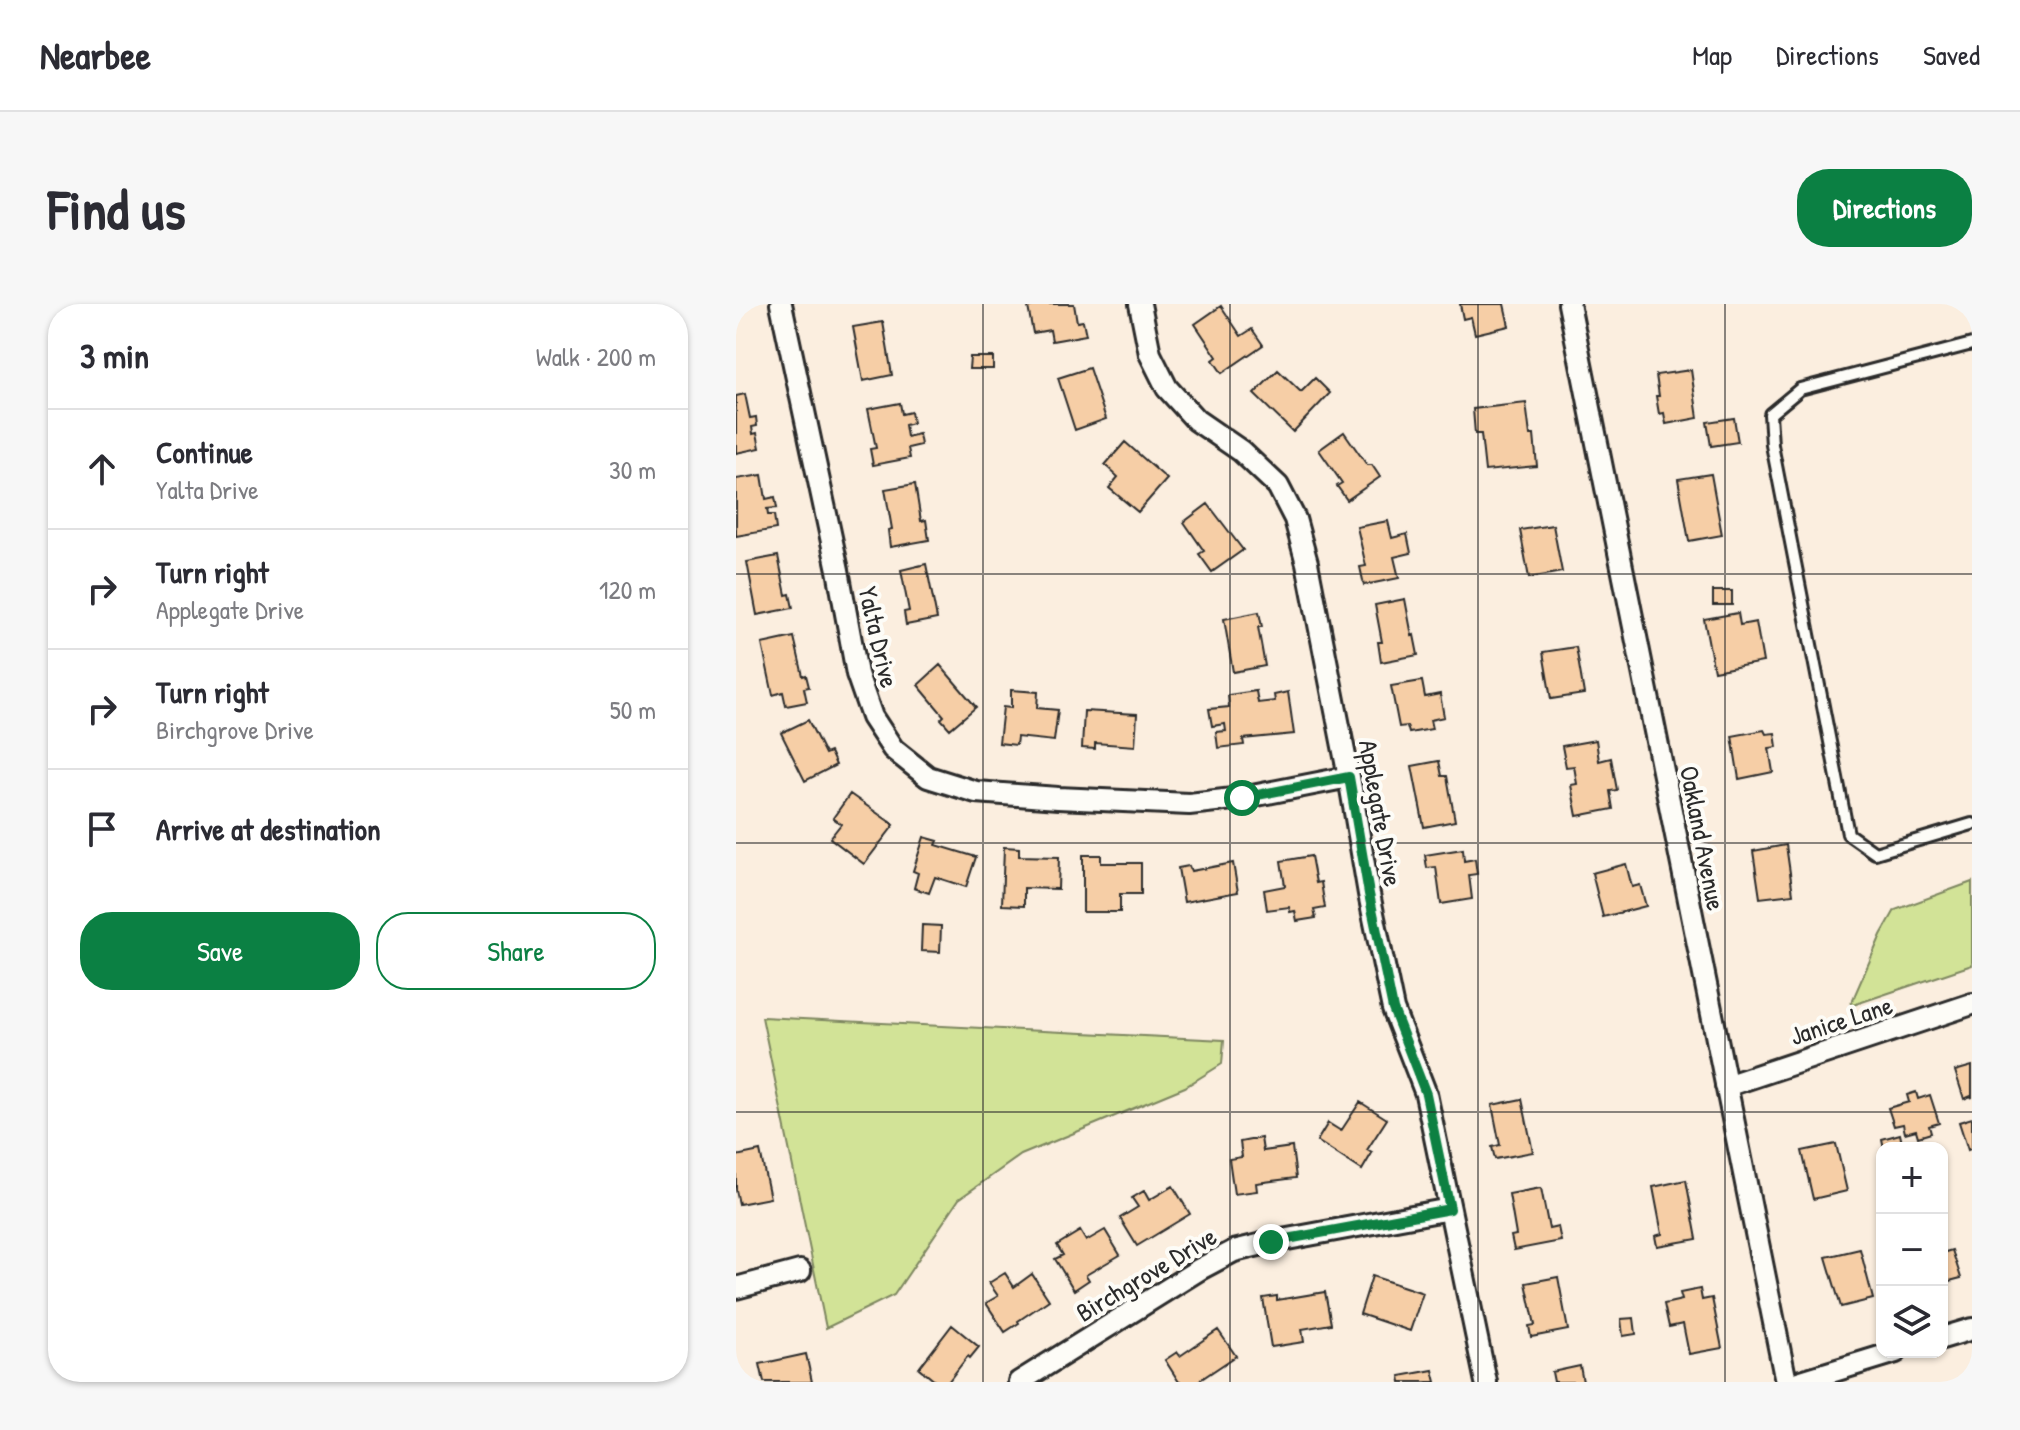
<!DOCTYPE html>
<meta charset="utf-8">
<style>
:root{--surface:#fff;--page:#f7f7f7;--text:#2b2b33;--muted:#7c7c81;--line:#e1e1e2;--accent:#0b8043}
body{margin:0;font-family:"Patrick Hand",sans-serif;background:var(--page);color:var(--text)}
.controls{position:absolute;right:24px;bottom:24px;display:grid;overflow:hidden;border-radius:16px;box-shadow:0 2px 6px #0004}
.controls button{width:72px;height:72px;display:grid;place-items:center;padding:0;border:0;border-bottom:2px solid var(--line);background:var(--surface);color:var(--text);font:40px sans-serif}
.stop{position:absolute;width:24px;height:24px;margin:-18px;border:6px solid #0b8043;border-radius:50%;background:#fff}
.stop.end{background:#0b8043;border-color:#fff;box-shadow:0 2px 8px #0008}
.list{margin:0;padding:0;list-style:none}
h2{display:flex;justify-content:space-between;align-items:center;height:104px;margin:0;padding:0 32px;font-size:34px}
h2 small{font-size:26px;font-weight:400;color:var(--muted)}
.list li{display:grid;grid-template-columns:52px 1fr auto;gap:24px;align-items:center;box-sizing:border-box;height:120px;padding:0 32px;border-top:2px solid var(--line)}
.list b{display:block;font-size:30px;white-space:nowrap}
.list p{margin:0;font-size:26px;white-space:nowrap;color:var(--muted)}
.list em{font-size:26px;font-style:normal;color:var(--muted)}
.actions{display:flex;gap:16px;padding:24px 32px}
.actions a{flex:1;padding:18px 0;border:2px solid var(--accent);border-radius:32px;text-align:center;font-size:28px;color:var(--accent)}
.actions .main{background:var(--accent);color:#fff}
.icon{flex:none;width:44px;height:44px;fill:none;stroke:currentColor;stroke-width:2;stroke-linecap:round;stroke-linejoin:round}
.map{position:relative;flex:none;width:1236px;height:1078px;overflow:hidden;border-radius:32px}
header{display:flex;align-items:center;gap:48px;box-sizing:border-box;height:112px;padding:0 40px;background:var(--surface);border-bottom:2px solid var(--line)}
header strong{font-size:38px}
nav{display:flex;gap:44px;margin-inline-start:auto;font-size:28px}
.intro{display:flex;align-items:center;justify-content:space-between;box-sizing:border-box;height:192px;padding:0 48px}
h1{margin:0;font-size:56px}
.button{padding:20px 36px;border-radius:32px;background:var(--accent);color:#fff;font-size:28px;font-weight:700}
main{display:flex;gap:48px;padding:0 48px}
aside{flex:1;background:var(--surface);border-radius:32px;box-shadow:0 2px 6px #0004}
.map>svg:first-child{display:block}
</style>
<header>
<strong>Nearbee</strong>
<nav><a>Map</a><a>Directions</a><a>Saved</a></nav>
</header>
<div class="intro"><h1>Find us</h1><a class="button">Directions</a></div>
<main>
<aside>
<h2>3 min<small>Walk · 200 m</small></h2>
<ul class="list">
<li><svg class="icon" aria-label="ahead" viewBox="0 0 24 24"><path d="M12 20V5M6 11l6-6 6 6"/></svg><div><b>Continue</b><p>Yalta Drive</p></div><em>30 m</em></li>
<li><svg class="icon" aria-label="right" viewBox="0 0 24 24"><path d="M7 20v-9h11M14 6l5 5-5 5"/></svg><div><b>Turn right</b><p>Applegate Drive</p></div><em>120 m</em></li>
<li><svg class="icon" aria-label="right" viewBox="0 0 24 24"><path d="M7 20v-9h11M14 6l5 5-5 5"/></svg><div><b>Turn right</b><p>Birchgrove Drive</p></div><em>50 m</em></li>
<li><svg class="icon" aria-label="arrive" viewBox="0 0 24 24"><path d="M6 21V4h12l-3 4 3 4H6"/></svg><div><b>Arrive at destination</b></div></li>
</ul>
<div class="actions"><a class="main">Save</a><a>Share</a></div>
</aside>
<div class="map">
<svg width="1236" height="1078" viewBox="0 0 1236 1078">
<rect width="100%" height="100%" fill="#fbeedf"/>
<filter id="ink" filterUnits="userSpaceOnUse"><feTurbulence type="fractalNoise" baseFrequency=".0125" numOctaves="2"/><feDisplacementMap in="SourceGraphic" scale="16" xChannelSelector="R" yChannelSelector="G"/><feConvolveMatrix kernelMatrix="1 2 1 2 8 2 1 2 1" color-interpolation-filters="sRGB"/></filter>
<g filter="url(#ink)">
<path fill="#d2e397" stroke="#7e8761" stroke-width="2" d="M1236 578V661L1114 702 1145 631 1159 606Z
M26 713 488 736 486 760 449 783 285 851 223 895 158 991 90 1024Z"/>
<path fill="#f6cea6" stroke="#2b2b2b" stroke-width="2" d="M306 0H338L341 18 347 17 350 31 316 37 314 26 297 29 292 3Z
M724 0H768L773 22 739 30 735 13 727 15Z
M485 2 505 32 516 25 527 41 486 69 477 56 481 53 459 20Z
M147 18 156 71 127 77 117 23Z
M234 53H257V65H233Z
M353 64 370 115 339 126 322 74Z
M542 66 565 88 579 74 594 89 557 128 518 90Z
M955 66 962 114 930 120 928 109 923 110 920 92H923L920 71Z
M9 90 14 114 20 113 21 122 16 123 17 130 21 129 24 144 0 149V92Z
M164 99 166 110 175 108 177 119 169 121 171 133 183 130 185 141 172 144 174 154 137 161 134 145 140 144 132 105Z
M790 99 794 131H798L801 162 749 167 745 130H739L737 105Z
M998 114 1002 138 975 142 971 118Z
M608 128 631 161H636L644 173 611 196 601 182 606 179 583 146Z
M389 138 431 175 402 208 373 184 382 173 369 161Z
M975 170 986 231 953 237 942 175Z
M26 171 30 195 39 193 41 204 31 205 32 211H38L40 225 0 232V175Z
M179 180 185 217 190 216 193 236 154 243 152 226 156 225 149 185Z
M472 200 507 246 476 268 463 250 468 247 448 218Z
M652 217 656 234 671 230 675 249 658 253 663 274 628 281 624 263 630 262 621 223Z
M817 221 826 268 793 274 784 226Z
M42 252 50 291 54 290 57 304 21 311 11 258Z
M190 260 201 315 170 321 168 308 173 307 165 266Z
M977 287H996V301H977Z
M669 295 676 332 678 331 682 351 645 358 642 338H646L639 301Z
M523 308 526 323H522L529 362 497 368 488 315Z
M1002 309 1004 321 1020 318 1027 358 978 367 968 315Z
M58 333 67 372 70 371 73 383 68 384 71 398 50 402 47 388 37 391 26 340Z
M840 343 848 390 815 395 807 348Z
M204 361 240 403 214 425 205 415 208 412 182 381Z
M686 377 689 393 704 390 708 413 694 416 696 425 673 429 671 422 663 423 655 382Z
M275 386 302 388 301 404 322 406 318 437 281 433 280 441 263 439 267 403 275 404Z
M520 387 522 399 539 397 538 391 552 388 558 430 507 435 508 441 482 444 480 428 490 427 489 420 476 422 473 405 493 403 492 391Z
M348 407 401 410 399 442 359 439V445L346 444Z
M72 416 89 450 94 448 100 461 69 477 45 429Z
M1028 426 1030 430 1039 429 1041 443 1033 444 1037 468 1003 475 996 432Z
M860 436 863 457 875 454 881 486 874 487 877 505 841 512 835 481 841 480 838 462 830 463 826 442Z
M703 457 706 472H711L719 517 688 523 676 462Z
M114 490 158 521 128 560 94 534 105 520 97 514Z
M188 533 202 537 200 541 240 553 230 583 199 573 193 589 178 584 182 569 177 567Z
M1050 541 1057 590 1024 594 1017 547Z
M268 543 283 544V552L323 553 322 585 288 584V602L266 601Z
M727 545 728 557 739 555 741 570 733 571 736 595 705 600 700 563 691 564 689 551Z
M347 551H365V559H405V590H384V608H347Z
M575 552 580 579 585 578 589 604 578 606 580 614 561 617 559 607 554 608 553 603 531 606 528 586 549 582 545 557Z
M497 559 502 588 448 598 442 564 453 562 455 567Z
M890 560 896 583 904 581 910 602 867 613 856 569Z
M186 621 205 622 204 648 185 647Z
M1236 762V794L1235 792 1228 795 1219 767Z
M1180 788 1182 795 1194 791 1203 819 1193 822 1195 829 1182 833 1180 826 1169 829 1167 820 1158 822 1152 804 1173 798 1171 791Z
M786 795 797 848 759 855 756 843 764 841 756 801Z
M624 798 651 815 631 846 636 849 626 866 581 837 592 819 605 827Z
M1236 814V844L1232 846 1223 818Z
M1164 830 1167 844H1148L1146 835Z
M525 834 527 847 556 843 560 874 520 879 521 887 498 890 493 855 506 853 504 838Z
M1100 840 1111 887 1077 895 1066 847Z
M24 847 34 894 3 900 0 886V852Z
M950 876 961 935 921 942 919 932 926 930 917 883Z
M437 882 454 910 401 942 384 914 402 903 396 894 408 887 413 896Z
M805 884 813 925 822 923 825 937 778 946 775 932 780 931 773 890Z
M369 926 384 951 350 971 353 976 338 986 319 955 327 951 321 941 344 927 350 937Z
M1124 945 1137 995 1105 1003 1090 953Z
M1216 946 1225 974 1206 979V949Z
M269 969 278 983 296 970 313 996 282 1017 283 1019 269 1028 250 999 262 992 253 979Z
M636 972 687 989 674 1027 624 1010Z
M822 973 832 1026 795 1033 793 1022 799 1021 790 979Z
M964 985 966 996 976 994 986 1044 953 1050 947 1020 933 1023 928 1000 946 996 944 989Z
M589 988 595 1020 566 1025 568 1038 535 1043 527 994 541 992V996Z
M898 1014 900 1030 887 1032 885 1015Z
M216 1021 243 1043 234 1054 232 1052 212 1078H200L183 1064Z
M482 1026 500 1052 461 1078H443L429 1056 441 1048 444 1052Z
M70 1050 76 1078H28L24 1060Z
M844 1062 847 1078H818L816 1068Z
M697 1066 700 1078H665L664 1072Z"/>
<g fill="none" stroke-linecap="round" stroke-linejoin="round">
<g stroke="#2b2b2b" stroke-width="16">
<path id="lane" d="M1236 40 1064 85 1034 110 1036 141 1112 530 1139 549 1236 520"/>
</g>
<g stroke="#2b2b2b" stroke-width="26">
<path id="street" d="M45 0 102 266 121 370 136 413 157 445 192 473 240 488 322 494 453 500 506 494 613 473
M404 0 414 50 431 84 460 116 505 147 542 182 559 215 571 259 613 473 633 590 657 705 690 790 750 1078
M833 0 1050 1078
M990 782 1236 700
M0 984 64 967
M1206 1034 1236 1025
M283 1078 464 965 498 947 535 938 714 905
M1062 1078 1160 1048"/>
</g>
<use href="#lane" stroke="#fdfcf7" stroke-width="10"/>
<use href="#street" stroke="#fdfcf7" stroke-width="20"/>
</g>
</g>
<g fill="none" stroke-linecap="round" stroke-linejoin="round" filter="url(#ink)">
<path stroke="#0b8043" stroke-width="10" d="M506 494 613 473 633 590 657 705 690 790 714 905 535 938"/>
</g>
<path fill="none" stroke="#2b2b2b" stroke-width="2" stroke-opacity="0.55" d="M247 0V1078M494 0V1078M742 0V1078M989 0V1078M0 270H1236M0 539H1236M0 808H1236"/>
<g text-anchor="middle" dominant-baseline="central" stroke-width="8" stroke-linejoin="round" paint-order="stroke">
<g font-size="26" fill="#2b2b2b" stroke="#fdfcf7">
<text transform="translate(143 333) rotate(77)">Yalta Drive</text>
<text transform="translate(645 509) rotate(80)">Applegate Drive</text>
<text transform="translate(967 534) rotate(79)">Oakland Avenue</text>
<text transform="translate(1105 716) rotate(-18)">Janice Lane</text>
<text transform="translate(410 970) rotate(-31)">Birchgrove Drive</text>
</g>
</g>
</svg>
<div class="controls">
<button>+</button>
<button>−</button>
<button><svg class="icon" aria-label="layers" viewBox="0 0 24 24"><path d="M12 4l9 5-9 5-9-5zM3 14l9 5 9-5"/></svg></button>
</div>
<div class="stop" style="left:506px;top:494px"></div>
<div class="stop end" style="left:535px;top:938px"></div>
</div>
</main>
